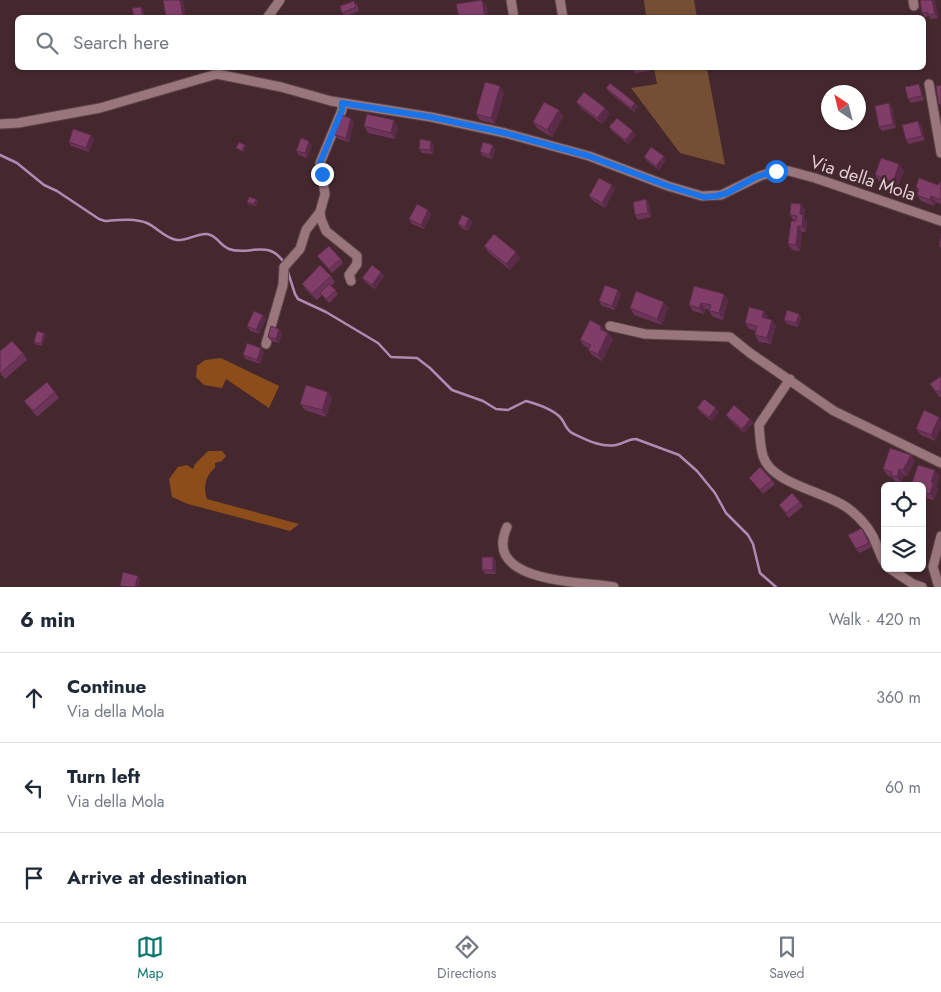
<!DOCTYPE html>
<meta charset="utf-8">
<style>
:root{--surface:#fff;--page:#f2f2f3;--text:#1f2937;--muted:#747a83;--line:#e0e1e3;--accent:#0f766e}
body{margin:0;font-family:Jost,sans-serif;background:var(--page);color:var(--text)}
.controls{position:absolute;right:15px;bottom:15px;display:grid;overflow:hidden;border-radius:8px;box-shadow:0 1px 4px #0004}
.controls button{width:45px;height:45px;display:grid;place-items:center;padding:0;border:0;border-bottom:1px solid var(--line);background:var(--surface);color:var(--text);font:25px sans-serif}
.compass{position:absolute;left:821px;top:85px;width:45px;height:45px;border-radius:50%;background:var(--surface);box-shadow:0 1px 4px #0004;rotate:325deg}
.stop{position:absolute;width:15px;height:15px;margin:-11px;border:4px solid #1a73e8;border-radius:50%;background:#fff}
.stop.end{background:#1a73e8;border-color:#fff;box-shadow:0 1px 5px #0008}
.list{margin:0;padding:0;list-style:none}
h2{display:flex;justify-content:space-between;align-items:center;height:65px;margin:0;padding:0 20px;font-size:21px}
h2 small{font-size:16px;font-weight:400;color:var(--muted)}
.list li{display:grid;grid-template-columns:32px 1fr auto;gap:15px;align-items:center;box-sizing:border-box;height:90px;padding:0 20px;border-top:1px solid var(--line)}
.list b{display:block;font-size:19px;white-space:nowrap}
.list p{margin:0;font-size:16px;white-space:nowrap;color:var(--muted)}
.list em{font-size:16px;font-style:normal;color:var(--muted)}
.icon{flex:none;width:28px;height:28px;fill:none;stroke:currentColor;stroke-width:2;stroke-linecap:round;stroke-linejoin:round}
.map{position:relative;flex:none;width:941px;height:587px;overflow:hidden}
.search{position:absolute;background:var(--surface);box-shadow:0 1px 4px #0004;left:15px;right:15px;top:15px;height:55px;display:flex;align-items:center;gap:12px;box-sizing:border-box;padding:0 18px;border-radius:8px;color:var(--muted);font-size:19px}
.sheet{height:335px;background:var(--surface)}
nav{display:flex;justify-content:space-around;align-items:center;box-sizing:border-box;height:70px;border-top:1px solid var(--line);background:var(--surface);font-size:14px;color:var(--muted)}
nav a{display:grid;justify-items:center;gap:2px}
nav .on{color:var(--accent)}
.map>svg:first-child{display:block}
</style>
<div class="map">
<svg width="941" height="587" viewBox="0 0 941 587">
<rect width="100%" height="100%" fill="#45282d"/>
<path fill="#744f34" d="M644 0H694L697 17H646Z
M654 68H707L725 165 680 153 631 88 657 84Z"/>
<path fill="#8c4d1a" d="M221 358 279 386 269 408 226 379 222 388 204 385 196 377 197 366 205 360Z
M208 451H222L226 456 222 461 215 463V468C205 476 203 487 207 499L299 524 290 531 188 504 172 497 169 479 178 467 187 465 193 469 195 464Z"/>
<g fill="none" stroke-linecap="round" stroke-linejoin="round">
<path stroke="#b189b5" stroke-width="2.5" d="M0 155 17 163 44 185 57 191 99 219 105 221C118 220 134 218 147 223 158 228 164 238 177 240 188 241 197 233 207 234 217 235 220 246 229 249 249 257 268 237 285 264
M287 269 295 294 298 299 326 312 378 343 391 357 417 358 430 368 452 390 483 401 496 409 508 410 526 401C537 404 552 409 560 417 565 422 565 429 572 433 585 439 601 448 616 445 623 444 628 439 636 439L679 455 697 471 715 493 726 513 748 535 753 544 760 573 776 587"/>
<g stroke="#5d454a" stroke-width="11">
<path id="minor" d="M511 0 514 18
M560 0 563 18
M913 0 914 6
M267 18 280 0
M929 84 941 153
M342 103V110L320 163 325 194 320 212 321 219 326 231 357 256V264L349 275 351 281
M0 124 18 123 100 108 217 74 281 87 331 101 431 117 505 133 589 156 668 186 702 196 721 195 760 176 776 171H789L815 178 941 221
M610 326 645 334 730 337 750 353 834 411 941 463
M266 344 283 285 284 267 300 249 306 230 320 212
M790 379 759 425C760 436 760 446 763 456 772 485 826 491 849 509 862 519 872 531 877 546 880 552 881 558 885 563
M507 527C481 584 584 581 614 587
M889 568 913 584 922 587
M939 587 933 567 941 536"/>
</g>
<use href="#minor" stroke="#99767c" stroke-width="9"/>
</g>
<path fill="#6d3459" d="M920 0H935L938 18 931 19 929 16 925 17 922 13Z
M354 1 357 5 359 11 345 17 342 13Z
M631 68H650V71L635 73Z
M606 88 638 107 634 112 609 92Z
M921 88 924 100 911 103 908 99Z
M504 93 495 124 480 120 476 114Z
M576 102 610 114 602 124 581 108Z
M892 107 896 128 882 131 879 127Z
M559 110 563 117 552 137 537 128 533 122Z
M354 122 349 142 338 139 335 135Z
M921 125 925 140 909 144 906 140Z
M364 126H398L395 139 368 133Z
M609 127 636 135 628 144 612 131Z
M91 135 94 139 89 152 71 146 69 142Z
M312 145 307 158 299 155 296 151Z
M434 145 433 154 422 153 419 149Z
M493 145 495 150 492 159 483 156 480 152Z
M664 156 666 160 659 170 647 161 644 157Z
M904 171 897 188 879 181 875 175Z
M941 182V204L936 202 934 206 921 201 917 195 918 191 916 187 938 185Z
M615 189 605 208 592 200 589 196Z
M256 199 258 201 256 206 248 204 247 202Z
M646 199 649 203 651 217 638 220 635 215Z
M801 204 805 210 804 217 807 221 806 232H802L800 251 792 250 788 244 794 221 790 215Z
M428 210 431 214 424 229 412 224 409 219Z
M469 218 472 223 468 231 461 228 458 224Z
M484 246 520 258 510 270 488 252Z
M317 256 341 259 343 263 332 273Z
M381 272 384 276 375 289 365 282 362 278Z
M331 276 335 282 331 286 338 294 329 303 322 295 317 300 306 290 302 284Z
M618 290 621 294 615 310 602 306 599 301Z
M724 294 728 301 723 320 713 317 709 311V310L705 309 704 314 693 311 689 305Z
M630 308H668L662 325 634 315Z
M799 314 801 318 798 327 787 324 784 320Z
M768 317V319L772 320 776 326 771 344 759 342 755 335 756 331 749 329 745 323Z
M266 319 259 334 250 331 247 326Z
M279 329 282 333 279 343 271 341 268 337Z
M606 332 613 339 602 361 593 356 588 350 589 348 584 346 580 340Z
M44 333 46 335 42 346 35 344 34 342Z
M0 351 23 353 27 360 5 379 0 373Z
M264 352 260 364 246 359 243 355Z
M941 376V397L940 398 930 384Z
M55 392 59 398 37 417 24 401Z
M332 398 326 417 305 410 300 404Z
M697 408 719 412 712 421 700 412Z
M924 410 935 441 921 435 916 429Z
M726 415 750 419 753 423 744 433 729 419Z
M911 455 915 461 907 476 904 475 901 483 895 481 892 477 887 475 883 469Z
M939 476 936 487 938 489 934 500 922 497V486Z
M749 478 772 480 775 484 763 494Z
M800 502 803 506 789 518 779 505Z
M864 532 872 547 859 553 856 549Z
M493 557 496 561V574H485L482 570Z"/>
<path fill="#592b48" d="M180 0H183L186 18H184L183 16Z
M482 0 487 6 489 18H485Z
M932 0H935L938 18 935 14Z
M141 7 144 11 145 18 143 17Z
M919 84 921 88 924 100 922 96Z
M500 86 504 93 495 124 491 118Z
M635 103 638 107 634 112 631 108Z
M889 103 892 107 896 128 893 124Z
M605 108 610 114 602 124 597 118Z
M559 110 563 117 552 137 547 130Z
M351 118 354 122 349 142 346 138Z
M394 120 398 126 395 139 391 133Z
M918 121 921 125 925 140 922 136Z
M633 131 636 135 628 144 625 140Z
M91 135 94 139 89 152 86 148Z
M309 141 312 145 307 158 305 153Z
M431 141 434 145 433 154 430 150Z
M245 145 246 147 243 153 242 151Z
M493 145 495 150 492 159 489 155Z
M664 156 666 160 659 170 656 166Z
M899 164 904 171 897 188 893 182Z
M612 185 615 189 605 208 602 203Z
M931 196 936 202 934 206 930 200Z
M256 199 258 201 256 206 254 204Z
M646 199 649 203 651 217 648 213Z
M801 204 805 210 804 217 807 221 806 232 802 226 800 214Z
M428 210 431 214 424 229 421 225Z
M469 218 472 223 468 231 465 227Z
M798 226 802 232 800 251 796 245Z
M516 252 520 258 510 270 506 264Z
M381 272 384 276 375 289 372 285Z
M618 290 621 294 615 310 612 306Z
M724 294 728 301 723 320 719 313Z
M664 302 668 308 662 325 657 319Z
M701 303 705 309 704 314 699 308Z
M764 311 768 317 767 323 762 317Z
M799 314 801 318 798 327 796 323Z
M263 315 266 319 259 334 256 330Z
M772 320 776 326 771 344 767 338Z
M601 326 606 332 600 329Z
M279 329 282 333 279 343 276 339Z
M44 333 46 335 42 346 41 344Z
M608 333 613 339 602 361 598 354Z
M261 348 264 352 260 364 257 360Z
M328 392 332 398 326 417 322 410Z
M716 408 719 412 712 421 709 417Z
M939 417 941 419V428L935 441 931 435Z
M750 419 753 423 744 433 742 429Z
M911 455 915 461 907 476 903 470Z
M899 469 904 475 901 483 897 477Z
M935 470 939 476 936 487 938 489 934 500 930 494 931 482Z
M493 557 496 561V574L493 570Z
M138 576 140 580 139 587H135Z"/>
<path fill="#7f3d67" stroke="#592b48" d="M163 0H180L183 16 174 18H166Z
M482 0 485 18H459L456 4Z
M920 0H932L935 14 928 15V12L922 13Z
M354 1 356 7 342 13 340 6Z
M141 7 143 17 134 18 132 8Z
M485 82 500 86 491 118 476 114Z
M610 83 635 103 631 108 606 88Z
M919 84 922 96 908 99 905 87Z
M941 85V104L939 105 936 86Z
M584 92 605 108 597 118 576 102Z
M544 102 559 110 547 130 533 122Z
M889 103 893 124 879 127 875 106Z
M367 114 394 120 391 133 364 126Z
M341 115 351 118 346 138 335 135Z
M617 118 633 131 625 140 609 127Z
M918 121 922 136 906 140 902 125Z
M73 129 91 135 86 148 69 142Z
M301 138 309 141 305 153 296 151Z
M420 139 431 141 430 150 419 149Z
M239 142 245 145 242 151 236 148Z
M483 142 493 145 489 155 480 152Z
M651 147 664 156 656 166 644 157Z
M881 158 899 164 893 182 875 175Z
M599 178 612 185 602 203 589 196Z
M919 178 938 185 940 182H941V200L931 196 930 200 917 195 919 189 916 187Z
M249 197 256 199 254 204 247 202Z
M646 199 648 213 635 215 633 202Z
M791 203 801 204 800 214 803 215 802 226H798L796 245 788 244 791 221H796L797 216 790 215Z
M417 204 428 210 421 225 409 219Z
M462 215 469 218 465 227 458 224Z
M494 234 516 252 506 264 484 246Z
M941 234V247H939Z
M329 246 341 259 329 269 317 256Z
M320 265 331 276 312 294 302 284Z
M372 265 381 272 372 285 362 278Z
M329 284 336 290 326 299 320 293Z
M605 285 618 290 612 306 599 301Z
M694 286 724 294 719 313 709 311 711 305 701 303 699 308 689 305Z
M636 291 664 302 657 319 630 308Z
M749 307 764 311 762 317 772 320 767 338 755 335 757 326 745 323Z
M787 310 799 314 796 323 784 320Z
M254 311 263 315 256 330 247 326Z
M590 320 601 326 600 329 608 333 598 354 588 350 591 345 580 340Z
M271 326 279 329 276 339 268 337Z
M37 331 44 333 41 344 34 342Z
M12 341 23 353 1 373 0 372V351Z
M247 343 261 348 257 360 243 355Z
M941 376V394L938 390 936 392 930 384Z
M47 382 55 392 33 411 24 401Z
M306 385 328 392 322 410 300 404Z
M704 399 716 408 709 417 697 408Z
M734 405 750 419 742 429 726 415Z
M924 410 939 417 931 435 916 429Z
M890 448 911 455 903 470 899 469 897 477 891 475 892 472 883 469Z
M918 465 935 470 931 482 933 483 930 494 922 492V486H911Z
M760 467 772 480 760 490 749 478Z
M792 493 800 502 786 513 779 505Z
M862 528 869 543 856 549 848 535Z
M482 557H493V570H482Z
M123 572 138 576 135 587 120 586Z"/>
<g fill="none" stroke-linecap="round" stroke-linejoin="round">
<path stroke="#1a73e8" stroke-width="6" d="M322 174 320 163 342 110V103L431 117 505 133 589 156 668 186 704 197 716 196 727 193 756 177 776 171"/>
</g>
<g text-anchor="middle" dominant-baseline="central" stroke-width="5" stroke-linejoin="round" paint-order="stroke">
<g font-size="18" fill="#e1ced1" stroke="#45282d">
<text transform="translate(863 178) rotate(18)">Via della Mola</text>
</g>
</g>
</svg>
<div class="controls">
<button><svg class="icon" aria-label="locate" viewBox="0 0 24 24"><circle cx="12" cy="12" r="6"/><path d="M12 2v4M12 18v4M2 12h4M18 12h4"/></svg></button>
<button><svg class="icon" aria-label="layers" viewBox="0 0 24 24"><path d="M12 4l9 5-9 5-9-5zM3 14l9 5 9-5"/></svg></button>
</div>
<svg class="compass" viewBox="-18 -18 36 36"><path d="M0-13l5 13h-10z" fill="#e53935"/><path d="M0 13l5-13h-10z" fill="#747a83"/></svg>
<div class="stop" style="left:776px;top:171px"></div>
<div class="stop end" style="left:322px;top:174px"></div>
<div class="search"><svg class="icon" aria-label="search" viewBox="0 0 24 24"><circle cx="10" cy="10" r="6"/><path d="M15 15l6 6"/></svg>Search here</div>
</div>
<section class="sheet">
<h2>6 min<small>Walk · 420 m</small></h2>
<ul class="list">
<li><svg class="icon" aria-label="ahead" viewBox="0 0 24 24"><path d="M12 20V5M6 11l6-6 6 6"/></svg><div><b>Continue</b><p>Via della Mola</p></div><em>360 m</em></li>
<li><svg class="icon" aria-label="left" viewBox="0 0 24 24"><path d="M17 20v-9H6M10 6l-5 5 5 5"/></svg><div><b>Turn left</b><p>Via della Mola</p></div><em>60 m</em></li>
<li><svg class="icon" aria-label="arrive" viewBox="0 0 24 24"><path d="M6 21V4h12l-3 4 3 4H6"/></svg><div><b>Arrive at destination</b></div></li>
</ul>
</section>
<nav>
<a class="on"><svg class="icon" aria-label="map" viewBox="0 0 24 24"><path d="M3 6l6-2 6 2 6-2v14l-6 2-6-2-6 2zM9 4v14M15 6v14"/></svg>Map</a>
<a><svg class="icon" aria-label="directions" viewBox="0 0 24 24"><path d="M12 3l9 9-9 9-9-9zM9 14v-3h6M13 9l2 2-2 2"/></svg>Directions</a>
<a><svg class="icon" aria-label="saved" viewBox="0 0 24 24"><path d="M7 4h10v16l-5-4-5 4z"/></svg>Saved</a>
</nav>
